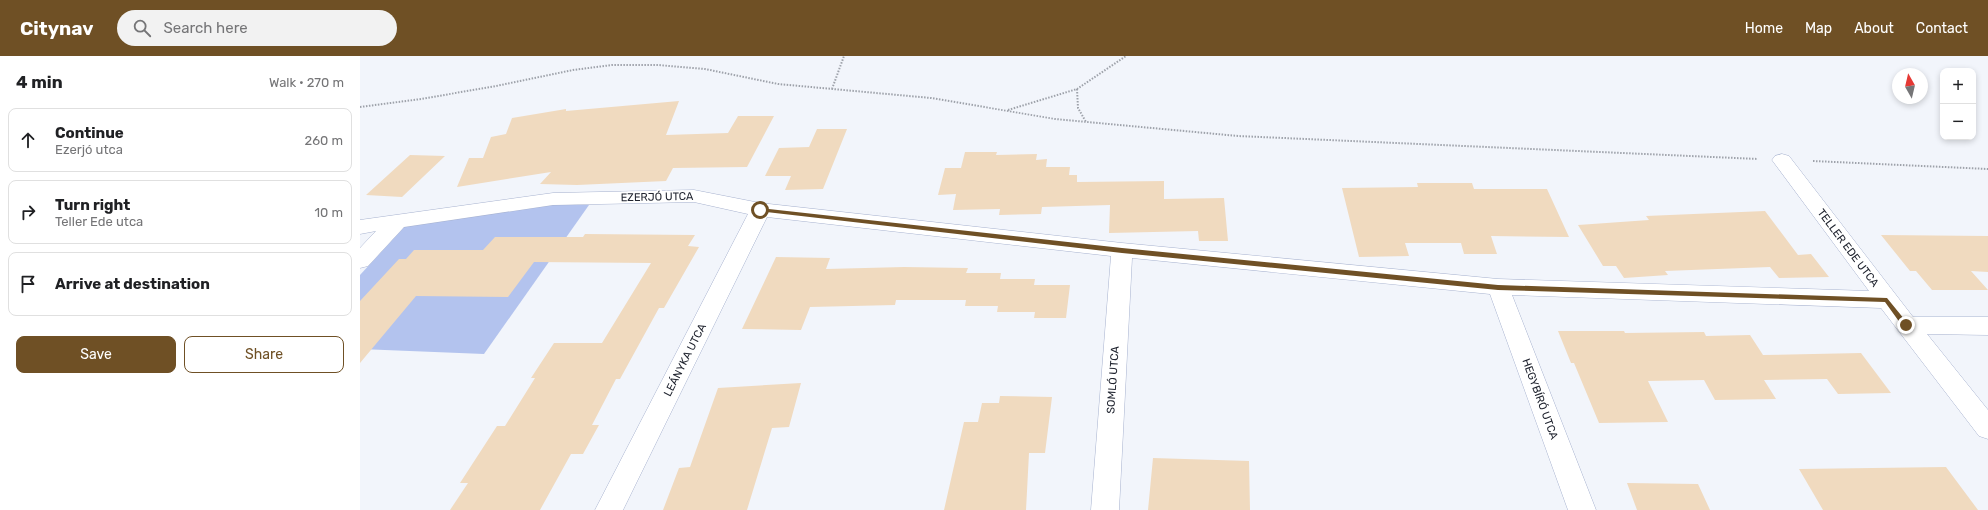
<!DOCTYPE html>
<meta charset="utf-8">
<style>
:root{--surface:#fff;--page:#f2f2f2;--text:#202124;--muted:#757577;--line:#e0e0e0;--accent:#6f5025}
body{margin:0;font-family:Rubik,sans-serif;background:var(--page);color:var(--text)}
.controls{position:absolute;right:12px;top:12px;display:grid;overflow:hidden;border-radius:8px;box-shadow:0 2px 6px #0003}
.controls button{width:36px;height:36px;display:grid;place-items:center;padding:0;border:0;border-bottom:1px solid var(--line);background:var(--surface);color:var(--text);font:20px sans-serif}
.compass{position:absolute;left:1532px;top:12px;width:36px;height:36px;border-radius:50%;background:var(--surface);box-shadow:0 2px 6px #0003;rotate:352deg}
.stop{position:absolute;width:12px;height:12px;margin:-9px;border:3px solid #6f5025;border-radius:50%;background:#fff}
.stop.end{background:#6f5025;border-color:#fff;box-shadow:0 1px 4px #0008}
.list{margin:0;padding:0;list-style:none}
h2{display:flex;justify-content:space-between;align-items:center;height:52px;margin:0;padding:0 16px;font-size:17px}
h2 small{font-size:13px;font-weight:400;color:var(--muted)}
.list li{display:grid;grid-template-columns:26px 1fr auto;gap:12px;align-items:center;box-sizing:border-box;height:64px;margin:0 8px 8px;padding:0 8px;border:1px solid var(--line);border-radius:8px}
.list b{display:block;font-size:15px;white-space:nowrap}
.list p{margin:0;font-size:13px;white-space:nowrap;color:var(--muted)}
.list em{font-size:13px;font-style:normal;color:var(--muted)}
.actions{display:flex;gap:8px;padding:12px 16px}
.actions a{flex:1;padding:9px 0;border:1px solid var(--accent);border-radius:8px;text-align:center;font-size:14px;color:var(--accent)}
.actions .main{background:var(--accent);color:#fff}
.icon{flex:none;width:22px;height:22px;fill:none;stroke:currentColor;stroke-width:2;stroke-linecap:round;stroke-linejoin:round}
.map{position:relative;flex:none;width:1628px;height:454px;overflow:hidden}
header{display:flex;align-items:center;gap:24px;box-sizing:border-box;height:56px;padding:0 20px;background:var(--accent);color:#fff}
header strong{font-size:19px}
nav{display:flex;gap:22px;margin-inline-start:auto;font-size:14px}
.search{width:280px;height:36px;background:var(--page);display:flex;align-items:center;gap:10px;box-sizing:border-box;padding:0 14px;border-radius:22px;color:var(--muted);font-size:15px}
main{display:flex}
aside{flex:1;background:var(--surface)}
.map>svg:first-child{display:block}
</style>
<header>
<strong>Citynav</strong>
<div class="search"><svg class="icon" aria-label="search" viewBox="0 0 24 24"><circle cx="10" cy="10" r="6"/><path d="M15 15l6 6"/></svg>Search here</div>
<nav><a>Home</a><a>Map</a><a>About</a><a>Contact</a></nav>
</header>
<main>
<aside>
<h2>4 min<small>Walk · 270 m</small></h2>
<ul class="list">
<li><svg class="icon" aria-label="ahead" viewBox="0 0 24 24"><path d="M12 20V5M6 11l6-6 6 6"/></svg><div><b>Continue</b><p>Ezerjó utca</p></div><em>260 m</em></li>
<li><svg class="icon" aria-label="right" viewBox="0 0 24 24"><path d="M7 20v-9h11M14 6l5 5-5 5"/></svg><div><b>Turn right</b><p>Teller Ede utca</p></div><em>10 m</em></li>
<li><svg class="icon" aria-label="arrive" viewBox="0 0 24 24"><path d="M6 21V4h12l-3 4 3 4H6"/></svg><div><b>Arrive at destination</b></div></li>
</ul>
<div class="actions"><a class="main">Save</a><a>Share</a></div>
</aside>
<div class="map">
<svg width="1628" height="454" viewBox="0 0 1628 454">
<rect width="100%" height="100%" fill="#f2f5fb"/>
<path fill="#b3c3ee" d="M180 149H229L124 298 0 293V219L46 169Z"/>
<path fill="#f0dabf" d="M319 45 306 79 368 77 378 60H414L387 111 313 112 306 125 217 129 180 128 191 116 97 131 109 102H123L131 81 146 78 152 62 206 53V55Z
M457 73H487L463 133 425 134 431 120H405L419 92 449 91Z
M605 96H637L636 99 677 98 676 104 687 103 686 111H710L709 119H717V126L804 125V143L864 142 868 185H839L838 175 749 177 750 149 682 151 681 158 639 159 640 153 593 154 596 138 578 139 585 112H601Z
M50 99 85 100 42 141 6 139Z
M1057 127H1112L1114 133H1187L1209 181 1131 180 1137 198H1104L1101 187H1045L1049 200 999 201 982 132 1058 131Z
M1405 155 1438 199 1451 198 1469 221 1419 222 1410 211 1305 215 1308 219 1264 222 1256 210H1243L1218 169 1289 164 1286 160Z
M225 178 335 179 328 190 339 191 304 252H299L260 323H256L232 369H239L223 398H211L180 454H90L108 427H100L137 370H145L175 322H171L194 287H242L291 207 174 206 148 241 56 240 0 307V245L39 203H46L54 194H123L135 181H223Z
M1521 179 1628 180V216L1611 215 1628 234H1572L1556 215H1550Z
M416 201 470 202 466 213 544 211 608 212 606 217H641L640 223H675L674 229H710L706 262H674L675 256H637L638 250H605L606 244H536L535 249 450 251 441 274 382 273Z
M1198 275H1264L1265 277 1344 276 1346 280 1390 279 1403 299 1501 297 1531 337 1478 338 1467 323 1404 324 1416 343 1355 344 1344 324 1288 325 1308 366 1239 367 1214 307H1211Z
M441 327 429 371 412 372 387 454H303L319 412 330 411 358 332Z
M640 340 692 341 685 397H669L666 454H584L604 366H618L622 347H639Z
M793 402 889 405 890 454H788Z
M1586 411 1618 454H1463L1439 413Z
M1267 427 1338 428 1350 454H1277Z"/>
<g fill="none" stroke-linecap="round" stroke-linejoin="round">
<g stroke="#a7b2cf" stroke-width="1">
<path id="minor" d="M1422 98 1429 100 1553 261H1628V279L1567 278 1628 354V383L1619 380 1521 252 1152 239 1236 454H1208L1130 238 772 202 759 454H731L751 200 407 161 263 454H235L388 158 334 146 193 149 44 171 8 210 0 212V192L16 175 0 178V164L193 137 334 134 400 147 762 187 1138 223 1509 235 1412 104 1415 100Z"/>
</g>
<path stroke="#9ea2aa" stroke-width="2" stroke-dasharray="1.5 1.5" stroke-linecap="butt" d="M472 33 484 0
M717 33 718 52 726 66
M0 51 61 43 136 30 213 14 252 9H298L345 13 418 28 571 42 695 63 878 80 1398 103
M648 54 717 33 766 0
M1453 105 1628 113"/>
<use href="#minor" fill="#fff" fill-rule="evenodd"/>
</g>
<path fill="#6f5025" d="M400 152 762 192 1138 229 1527 242 1549 269 1548 271H1543L1525 246 1138 234 762 197 398 155V152Z"/>
<g text-anchor="middle" dominant-baseline="central" stroke-width="3.5" stroke-linejoin="round" paint-order="stroke">
<g font-size="11" fill="#212530" stroke="#fff">
<text transform="translate(297 141) rotate(-1)">EZERJÓ UTCA</text>
<text transform="translate(1488 192) rotate(53)">TELLER EDE UTCA</text>
<text transform="translate(325 304) rotate(-63)">LEÁNYKA UTCA</text>
<text transform="translate(753 324) rotate(-86)">SOMLÓ UTCA</text>
<text transform="translate(1180 343) rotate(70)">HEGYBÍRÓ UTCA</text>
</g>
</g>
</svg>
<div class="controls">
<button>+</button>
<button>−</button>
</div>
<svg class="compass" viewBox="-18 -18 36 36"><path d="M0-13l5 13h-10z" fill="#e53935"/><path d="M0 13l5-13h-10z" fill="#757577"/></svg>
<div class="stop" style="left:400px;top:154px"></div>
<div class="stop end" style="left:1546px;top:269px"></div>
</div>
</main>
